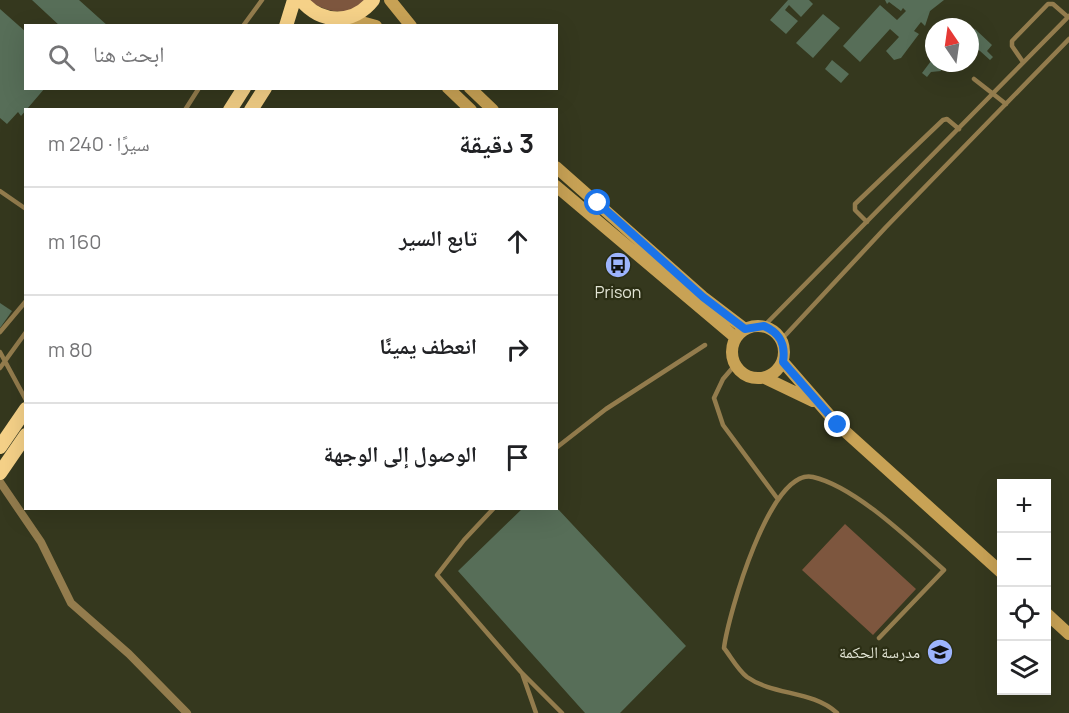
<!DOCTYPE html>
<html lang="ar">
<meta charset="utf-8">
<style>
:root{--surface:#fff;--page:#f6f6f6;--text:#202124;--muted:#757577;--line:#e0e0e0}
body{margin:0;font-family:Manrope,"Noto Naskh Arabic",sans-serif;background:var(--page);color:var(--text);direction:rtl}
.controls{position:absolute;right:18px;bottom:18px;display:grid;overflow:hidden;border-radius:0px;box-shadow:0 6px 24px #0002}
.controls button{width:54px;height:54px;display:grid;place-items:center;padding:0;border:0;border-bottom:2px solid var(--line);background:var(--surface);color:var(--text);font:30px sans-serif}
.compass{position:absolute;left:925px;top:18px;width:54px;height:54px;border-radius:50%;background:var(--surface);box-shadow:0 6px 24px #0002;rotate:347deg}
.stop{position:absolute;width:18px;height:18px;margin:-14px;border:4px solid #1a73e8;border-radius:50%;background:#fff}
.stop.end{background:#1a73e8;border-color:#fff;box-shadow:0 2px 6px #0008}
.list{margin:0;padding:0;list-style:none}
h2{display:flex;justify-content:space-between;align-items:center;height:78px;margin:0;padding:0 24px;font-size:26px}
h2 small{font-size:20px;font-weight:400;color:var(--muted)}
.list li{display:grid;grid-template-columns:39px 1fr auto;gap:18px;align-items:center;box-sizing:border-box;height:108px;padding:0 24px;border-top:2px solid var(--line)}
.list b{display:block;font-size:22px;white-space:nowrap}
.list em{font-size:20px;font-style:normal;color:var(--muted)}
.icon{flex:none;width:33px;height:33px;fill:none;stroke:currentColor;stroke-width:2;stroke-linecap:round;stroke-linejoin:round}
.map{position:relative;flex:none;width:1069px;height:713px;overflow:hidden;direction:ltr}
.search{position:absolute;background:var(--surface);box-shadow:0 6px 24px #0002;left:24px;top:24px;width:534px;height:66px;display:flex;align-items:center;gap:15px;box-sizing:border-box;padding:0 21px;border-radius:0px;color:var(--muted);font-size:22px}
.panel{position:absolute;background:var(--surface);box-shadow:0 6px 24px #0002;left:24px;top:108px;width:534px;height:402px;border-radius:0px;direction:rtl}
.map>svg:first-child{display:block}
</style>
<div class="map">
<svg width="1069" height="713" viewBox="0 0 1069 713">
<rect width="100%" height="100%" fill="#35381e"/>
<path fill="#7d563e" d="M308 0H366C347 19 327 12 308 0Z
M845 524 916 589 873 635 802 570Z"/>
<path fill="#576e58" d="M32 0H79L108 26H60Z
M788 0H809L813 4 801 17 789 5 785 10 798 21 786 34 770 20Z
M885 0H944L930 11 925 26 921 22 914 31 919 34 901 58 894 60 886 51 899 37 890 29 860 62 843 46 880 5 897 20 906 11 903 8 901 11 889 2 887 4Z
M0 9 26 32V88H45L21 116 18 112 7 124 0 118Z
M823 14 840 28 813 58 796 43Z
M975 29 992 45 987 51 993 57 990 60 970 42V34Z
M934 57V63H946V67H940L941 71 931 72 927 77 922 73Z
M832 60 849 74 841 83 825 69Z
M0 303 12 311 0 328Z
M523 508H557L686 646 620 713H585L458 571Z"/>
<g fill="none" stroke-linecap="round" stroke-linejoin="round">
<path stroke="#937c4d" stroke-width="4.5" d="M243 26 262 0
M1023 62 1012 46V41L1048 4H1053L1068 17
M974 79 1006 104
M185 110 199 88
M0 191 26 209
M867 222 855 210V204L943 120 947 119 959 129
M764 326 1069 16
M0 332 26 301
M781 340 886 227 1069 39
M0 352 26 400
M735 365 723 379 714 398 723 425 777 498
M0 368 26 332
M556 448 606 409 705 345
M494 508 464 540 437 575 521 672 562 713
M522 673 536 713
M837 713C812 690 774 696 747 677 738 670 731 657 724 648 728 616 770 467 813 477 856 487 911 541 944 570L879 638"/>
<path stroke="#937c4d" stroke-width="8" d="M0 482 41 542 71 603 129 654 187 713"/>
<path stroke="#c8a255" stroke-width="12" d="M390 0 411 26
M347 18 376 26
M448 88 471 110
M470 88 493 110
M556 167 703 297 745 329
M556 186 736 338
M732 352a26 26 0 1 1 52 0a26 26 0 1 1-52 0Z
M783 362 838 425 1002 573
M765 378 813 401
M1046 613 1069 634"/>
<path stroke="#f5d188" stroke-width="14" d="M301 0C320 24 354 25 373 0
M286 26 294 0
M230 110 244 88
M251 110 265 88
M0 447 26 409
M0 473 26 435"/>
</g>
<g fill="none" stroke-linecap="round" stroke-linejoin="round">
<path stroke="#1a73e8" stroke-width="8" d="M598 203 703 297 745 329 764 326C780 333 786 344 783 362L838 425"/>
</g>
<defs>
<g id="bus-disc" transform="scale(1.35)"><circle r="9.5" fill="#9db4fd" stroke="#2b2e14"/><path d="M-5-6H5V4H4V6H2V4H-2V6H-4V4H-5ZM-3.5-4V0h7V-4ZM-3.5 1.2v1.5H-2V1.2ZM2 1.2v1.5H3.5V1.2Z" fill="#111"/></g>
<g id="school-disc" transform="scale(1.35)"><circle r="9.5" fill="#9db4fd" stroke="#2b2e14"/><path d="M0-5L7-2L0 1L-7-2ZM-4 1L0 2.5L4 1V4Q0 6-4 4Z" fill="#111"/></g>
</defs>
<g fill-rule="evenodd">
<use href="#bus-disc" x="618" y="265"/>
<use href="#school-disc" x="940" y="652"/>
</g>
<g text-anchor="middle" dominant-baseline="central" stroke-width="4.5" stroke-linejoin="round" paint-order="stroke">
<g font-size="16" fill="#e2e4d4" stroke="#2b2e14">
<text x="618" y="292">Prison</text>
<text x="920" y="652" text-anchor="end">مدرسة الحكمة</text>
</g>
</g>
</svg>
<div class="controls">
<button>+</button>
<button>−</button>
<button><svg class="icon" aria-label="locate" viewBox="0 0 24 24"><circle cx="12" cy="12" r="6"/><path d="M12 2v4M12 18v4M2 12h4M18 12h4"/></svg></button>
<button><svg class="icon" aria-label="layers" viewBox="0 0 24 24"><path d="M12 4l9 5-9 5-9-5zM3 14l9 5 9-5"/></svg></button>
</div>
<svg class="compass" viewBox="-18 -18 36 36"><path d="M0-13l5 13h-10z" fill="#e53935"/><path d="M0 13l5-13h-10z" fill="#757577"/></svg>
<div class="stop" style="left:598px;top:203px"></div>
<div class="stop end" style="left:838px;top:425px"></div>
<div class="search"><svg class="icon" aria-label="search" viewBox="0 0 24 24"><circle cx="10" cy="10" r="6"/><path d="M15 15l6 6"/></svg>ابحث هنا</div>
<section class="panel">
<h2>3 دقيقة<small>سيرًا · 240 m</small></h2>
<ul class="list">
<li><svg class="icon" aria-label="ahead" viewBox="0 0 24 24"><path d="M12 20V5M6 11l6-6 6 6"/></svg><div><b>تابع السير</b></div><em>160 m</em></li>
<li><svg class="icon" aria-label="right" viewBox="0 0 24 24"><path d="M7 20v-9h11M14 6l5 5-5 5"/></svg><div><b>انعطف يمينًا</b></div><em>80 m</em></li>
<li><svg class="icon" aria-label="arrive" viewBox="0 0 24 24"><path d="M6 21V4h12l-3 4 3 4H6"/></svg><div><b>الوصول إلى الوجهة</b></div></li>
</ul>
</section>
</div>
